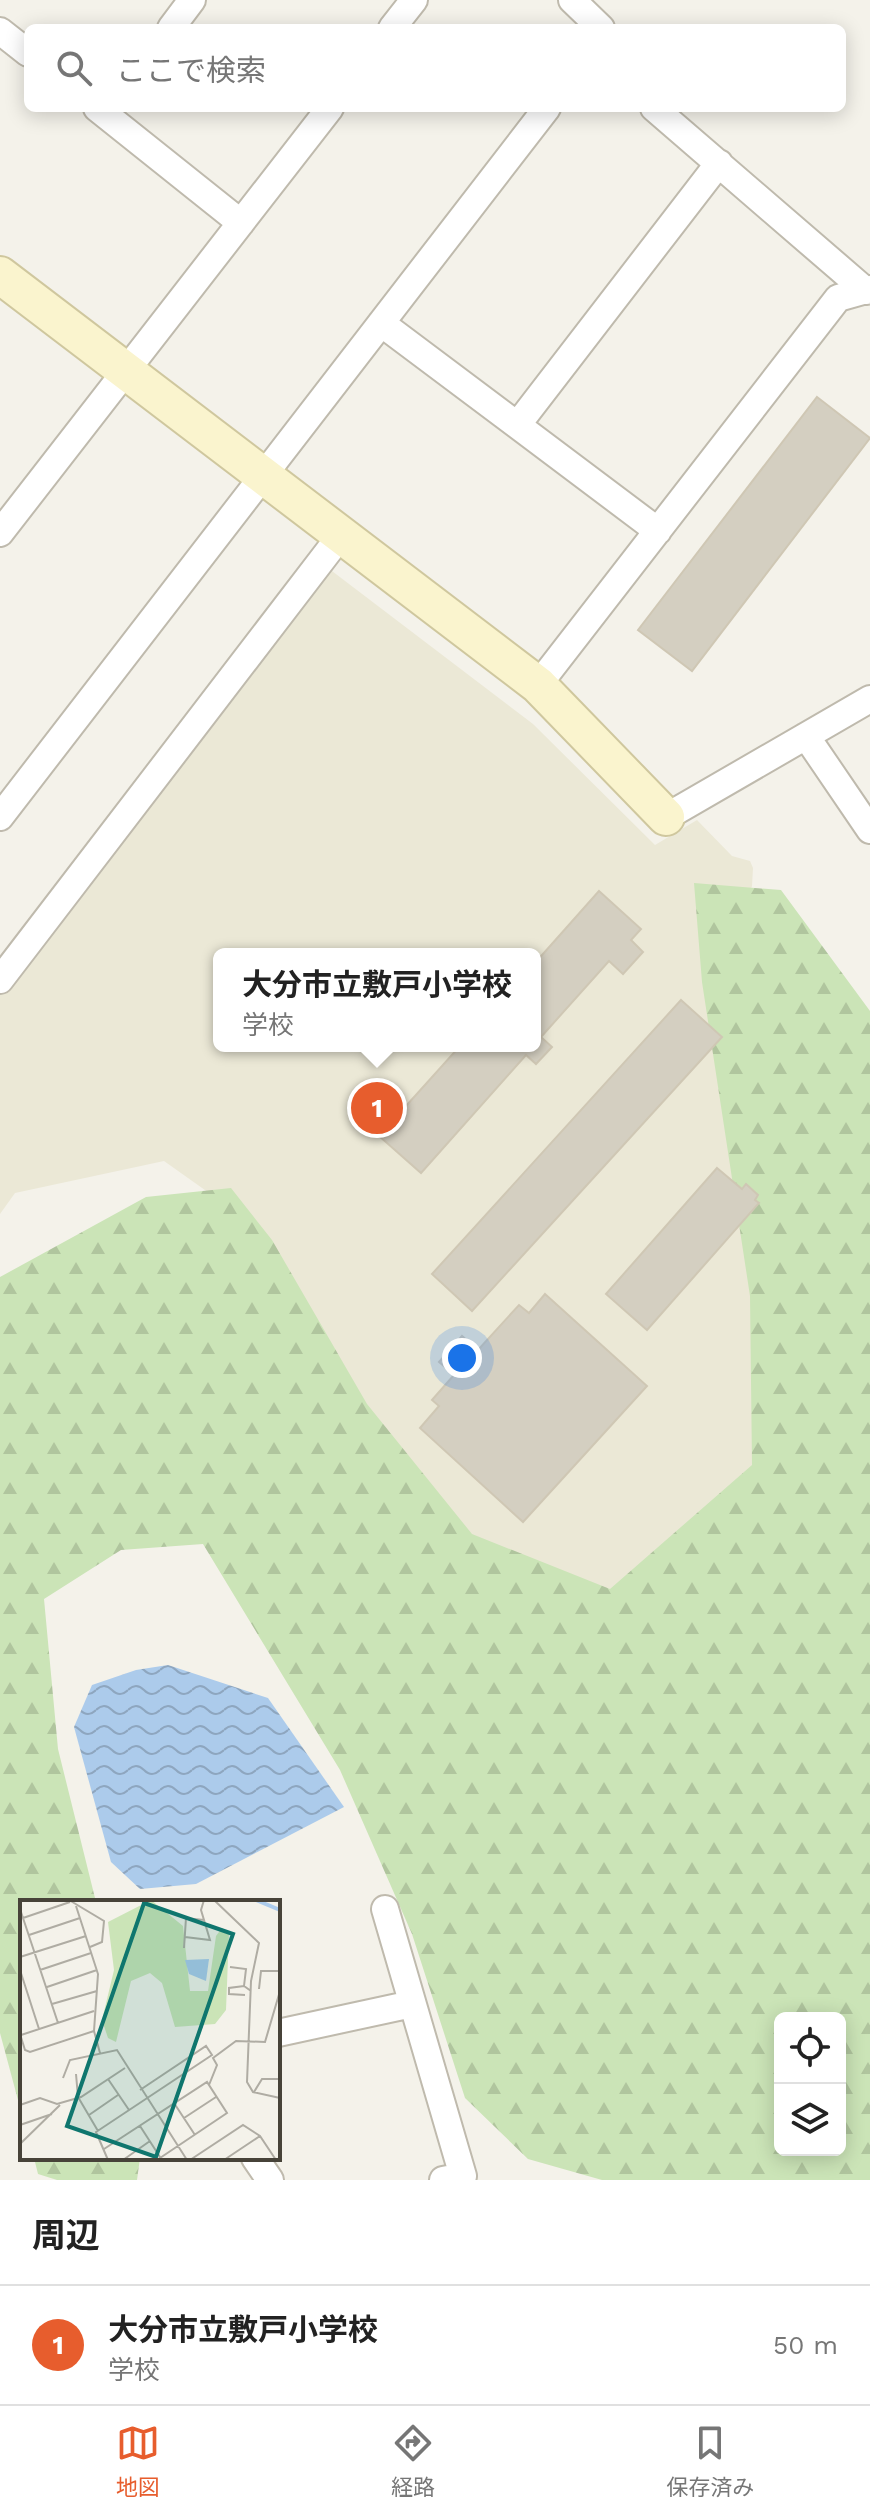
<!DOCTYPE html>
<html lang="ja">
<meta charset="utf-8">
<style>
:root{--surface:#fff;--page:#f6f6f6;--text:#222;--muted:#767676;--line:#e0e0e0;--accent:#e75d2d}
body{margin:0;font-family:"Work Sans","Noto Sans JP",sans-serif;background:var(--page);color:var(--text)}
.controls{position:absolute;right:24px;bottom:24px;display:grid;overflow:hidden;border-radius:12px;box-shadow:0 4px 20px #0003}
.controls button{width:72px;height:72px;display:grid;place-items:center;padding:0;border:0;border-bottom:2px solid var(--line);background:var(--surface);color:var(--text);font:40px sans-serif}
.you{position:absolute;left:462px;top:1358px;width:28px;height:28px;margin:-20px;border:6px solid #fff;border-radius:50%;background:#1a73e8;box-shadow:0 0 0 12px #1a73e833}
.badge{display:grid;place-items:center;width:52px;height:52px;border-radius:50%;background:var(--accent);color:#fff;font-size:26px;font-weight:700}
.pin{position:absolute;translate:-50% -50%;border:4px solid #fff;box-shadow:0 2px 8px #0006}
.popup{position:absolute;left:213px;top:948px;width:328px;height:104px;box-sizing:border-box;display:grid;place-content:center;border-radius:12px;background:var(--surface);filter:drop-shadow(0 2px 6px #0005);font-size:26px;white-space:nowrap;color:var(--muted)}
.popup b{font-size:30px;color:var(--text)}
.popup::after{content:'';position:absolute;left:50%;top:100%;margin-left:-16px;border:16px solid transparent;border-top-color:var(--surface)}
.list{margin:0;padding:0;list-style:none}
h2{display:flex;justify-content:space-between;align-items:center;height:104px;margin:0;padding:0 32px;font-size:34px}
h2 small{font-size:26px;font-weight:400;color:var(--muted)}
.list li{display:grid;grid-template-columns:52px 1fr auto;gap:24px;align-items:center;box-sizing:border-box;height:120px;padding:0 32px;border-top:2px solid var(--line)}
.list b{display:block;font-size:30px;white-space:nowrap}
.list p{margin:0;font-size:26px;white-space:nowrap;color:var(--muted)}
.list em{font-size:26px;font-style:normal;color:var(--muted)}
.icon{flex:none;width:44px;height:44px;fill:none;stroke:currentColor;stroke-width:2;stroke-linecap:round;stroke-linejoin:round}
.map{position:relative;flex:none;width:870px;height:2180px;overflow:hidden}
.search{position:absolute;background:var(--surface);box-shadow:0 4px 20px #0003;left:24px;right:24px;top:24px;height:88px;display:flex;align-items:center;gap:20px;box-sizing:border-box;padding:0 28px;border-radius:12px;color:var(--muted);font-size:30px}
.sheet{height:224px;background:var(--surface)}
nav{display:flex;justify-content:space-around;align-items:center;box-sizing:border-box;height:112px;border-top:2px solid var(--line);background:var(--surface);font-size:22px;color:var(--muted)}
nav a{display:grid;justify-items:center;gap:4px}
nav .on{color:var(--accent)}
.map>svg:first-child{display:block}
</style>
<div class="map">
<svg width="870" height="2180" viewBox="0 0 870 2180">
<defs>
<pattern id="forest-firs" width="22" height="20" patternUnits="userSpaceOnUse" patternTransform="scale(2)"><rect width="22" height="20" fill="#cbe4b7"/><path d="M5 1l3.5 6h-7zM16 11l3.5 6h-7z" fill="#b0c59e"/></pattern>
<pattern id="water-waves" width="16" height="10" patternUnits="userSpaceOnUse" patternTransform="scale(2)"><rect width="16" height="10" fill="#accbeb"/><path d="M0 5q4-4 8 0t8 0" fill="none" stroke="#8ea6bf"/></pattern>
</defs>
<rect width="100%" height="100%" fill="#f4f2ea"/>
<path fill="#ebe8d6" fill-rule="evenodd" d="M328 568 533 724 655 845 697 820 732 856 750 861 753 868 752 886 735 938 779 1459 639 1595 471 1574 243 1217 164 1161 15 1193 0 1214V992ZM219 954H535V1046H219Z"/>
<path fill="url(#forest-firs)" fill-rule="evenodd" d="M694 883 781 890 870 1011V2180H602L528 2159 465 2098 412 1934 340 1770 203 1544 121 1550 44 1599 58 1749 96 1902H22V2115L0 2033V1277L146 1197 231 1188 272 1240 367 1404 472 1534 610 1589 752 1465 750 1296 702 982ZM780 2018H840V2150H780Z
M34 2158H140L137 2180H57L38 2174Z"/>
<path fill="url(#water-waves)" d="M168 1665 268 1698 344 1807 196 1884 140 1889 111 1862 74 1727 92 1685 136 1670Z"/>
<path fill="#d4cfc1" stroke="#cfc7b4" stroke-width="2" d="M817 397 870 438 692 671 638 630Z
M599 891 641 929 631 940 643 952 623 974 609 961 541 1037 552 1047 536 1064 526 1055 421 1173 379 1136 460 1046H535V963Z
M681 1000 722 1037 472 1311 432 1274Z
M717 1168 742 1189 746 1184 758 1195 755 1200 759 1203 647 1330 606 1294Z
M545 1294 647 1386 523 1522 420 1428 439 1406 432 1400 454 1375 439 1362 462 1336 478 1350 519 1305 529 1313Z"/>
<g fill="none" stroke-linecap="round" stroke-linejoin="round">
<g stroke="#bfbaad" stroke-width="30">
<path id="street" d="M572 0 601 28
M171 28 192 0
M392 28 414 0
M0 31 28 53
M97 108 241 223
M654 108 866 291
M381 323 658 531
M518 424 719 163
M0 533 330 108
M538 685 838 298 870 289
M806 736 870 830
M0 817 547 108
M666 817 870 699
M0 980 341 535
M385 1909 463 2176 443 2180
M278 2033 412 2004
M255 2158 270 2180"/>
</g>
<g stroke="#cfc79e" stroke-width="40">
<path id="secondary" d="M0 275 538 685 666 817"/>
</g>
<use href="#street" stroke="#fff" stroke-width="26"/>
<use href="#secondary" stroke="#faf4ce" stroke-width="36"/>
</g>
<g transform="translate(20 1900)">
<rect width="260" height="260" fill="#f4f2ea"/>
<path d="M131 0 163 26 170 91H188L196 36 202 28 209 33 206 110 195 124 155 127 142 83 130 73 111 81 96 142 88 138 82 120 94 70 88 22Z" fill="#cbe4b7"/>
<path d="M189 59 186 81 169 74 165 60Z" fill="#accbeb"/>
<path fill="none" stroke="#accbeb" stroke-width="4" d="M236 0 260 10"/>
<path fill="none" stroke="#afaca3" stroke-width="2" d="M49 0 84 21 82 42 70 47M194 0 239 43 231 81 227 182 233 192 260 198M56 6 78 74 74 131 80 153M0 9 38 123M3 18 50 2M9 35 60 18M165 37 190 40 181 10 184 0M164 48 166 18 184 20M0 57 66 36M210 67 226 69 224 86M0 70 19 129M20 70 71 53M27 87 77 70M239 89 241 71H260M225 95 209 94V88L224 86 231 91M32 104 77 91M0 134 5 150 10 152 74 131M1 135 74 111M56 174 58 197 78 231M43 178 50 160 97 150 167 260M88 179 109 210M189 185 197 165 193 158 216 141 245 142 260 91M234 192 242 179H260M154 203 175 235M0 205 20 198 37 204 61 197 105 168M69 215 98 195M164 218 196 197M0 225 32 214M120 226 140 257M0 244 40 205M84 249 187 182 207 213 137 260M88 260 76 232 192 155 186 146 120 190M103 260 130 241M170 260 223 225 240 236 256 260M204 260 240 236"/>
<path fill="#0f766e" fill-opacity="0.15" stroke="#0f766e" stroke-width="4" d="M124 3 213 34 136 257 47 226Z"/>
<rect width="260" height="260" fill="none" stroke="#474339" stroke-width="4"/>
</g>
</svg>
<div class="controls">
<button><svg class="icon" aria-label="locate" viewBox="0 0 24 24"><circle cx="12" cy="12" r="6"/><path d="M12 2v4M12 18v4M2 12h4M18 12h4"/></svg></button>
<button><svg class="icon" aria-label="layers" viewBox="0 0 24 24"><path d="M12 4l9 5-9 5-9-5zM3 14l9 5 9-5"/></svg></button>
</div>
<div class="you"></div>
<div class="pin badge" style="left:377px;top:1108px">1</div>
<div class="popup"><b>大分市立敷戸小学校</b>学校</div>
<div class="search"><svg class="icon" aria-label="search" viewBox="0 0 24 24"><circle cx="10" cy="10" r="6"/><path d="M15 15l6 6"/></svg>ここで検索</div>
</div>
<section class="sheet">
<h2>周辺<small></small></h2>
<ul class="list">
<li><span class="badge">1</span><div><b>大分市立敷戸小学校</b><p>学校</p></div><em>50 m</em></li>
</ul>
</section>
<nav>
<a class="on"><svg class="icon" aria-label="map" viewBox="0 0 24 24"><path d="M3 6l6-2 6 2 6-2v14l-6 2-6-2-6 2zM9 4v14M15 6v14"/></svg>地図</a>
<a><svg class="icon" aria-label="directions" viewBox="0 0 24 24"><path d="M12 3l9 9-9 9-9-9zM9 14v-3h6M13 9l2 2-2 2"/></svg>経路</a>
<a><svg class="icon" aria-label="saved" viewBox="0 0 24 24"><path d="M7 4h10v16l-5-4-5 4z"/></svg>保存済み</a>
</nav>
